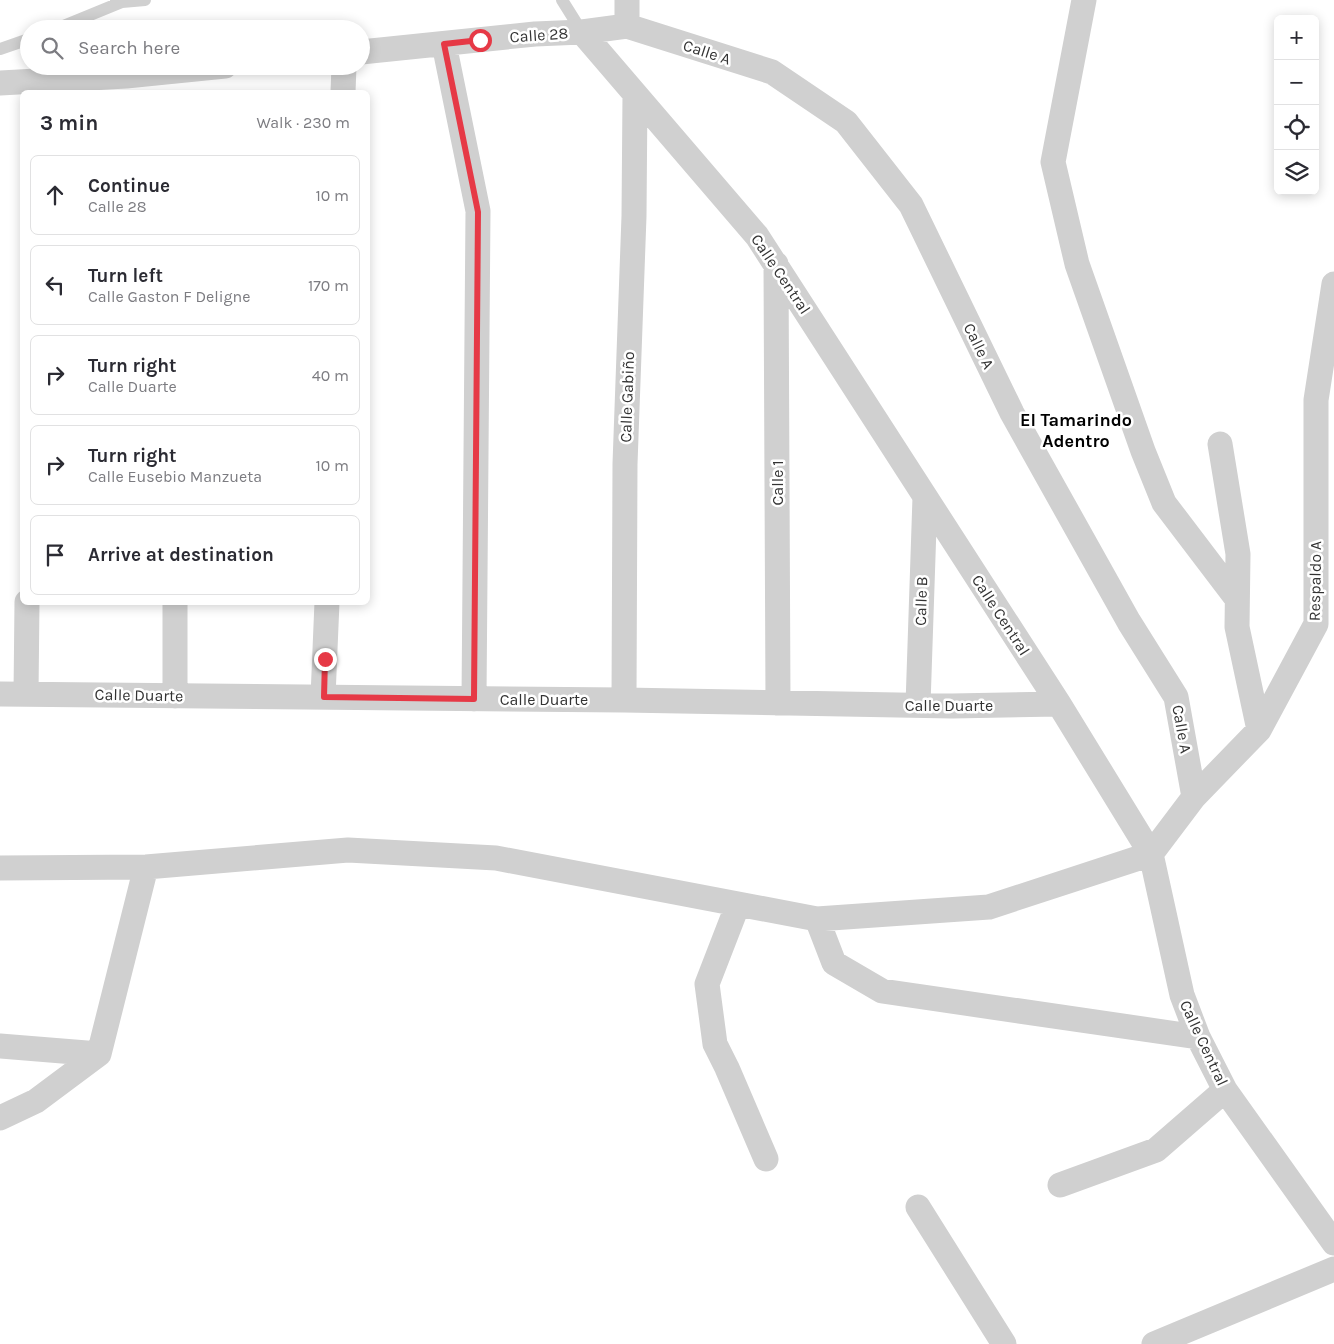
<!DOCTYPE html>
<meta charset="utf-8">
<style>
:root{--surface:#fff;--page:#f7f7f7;--text:#2b2b33;--muted:#7c7c81;--line:#e1e1e2}
body{margin:0;font-family:Karla,sans-serif;background:var(--page);color:var(--text)}
.controls{position:absolute;right:15px;top:15px;display:grid;overflow:hidden;border-radius:8px;box-shadow:0 2px 12px #0003}
.controls button{width:45px;height:45px;display:grid;place-items:center;padding:0;border:0;border-bottom:1px solid var(--line);background:var(--surface);color:var(--text);font:25px sans-serif}
.stop{position:absolute;width:15px;height:15px;margin:-11px;border:4px solid #e63946;border-radius:50%;background:#fff}
.stop.end{background:#e63946;border-color:#fff;box-shadow:0 1px 5px #0008}
.list{margin:0;padding:0;list-style:none}
h2{display:flex;justify-content:space-between;align-items:center;height:65px;margin:0;padding:0 20px;font-size:21px}
h2 small{font-size:16px;font-weight:400;color:var(--muted)}
.list li{display:grid;grid-template-columns:32px 1fr auto;gap:15px;align-items:center;box-sizing:border-box;height:80px;margin:0 10px 10px;padding:0 10px;border:1px solid var(--line);border-radius:8px}
.list b{display:block;font-size:19px;white-space:nowrap}
.list p{margin:0;font-size:16px;white-space:nowrap;color:var(--muted)}
.list em{font-size:16px;font-style:normal;color:var(--muted)}
.icon{flex:none;width:28px;height:28px;fill:none;stroke:currentColor;stroke-width:2;stroke-linecap:round;stroke-linejoin:round}
.map{position:relative;flex:none;width:1334px;height:1344px;overflow:hidden}
.search{position:absolute;background:var(--surface);box-shadow:0 2px 12px #0003;left:20px;top:20px;width:350px;height:55px;display:flex;align-items:center;gap:12px;box-sizing:border-box;padding:0 18px;border-radius:28px;color:var(--muted);font-size:19px}
.panel{position:absolute;background:var(--surface);box-shadow:0 2px 12px #0003;left:20px;top:90px;width:350px;height:515px;border-radius:8px}
.map>svg:first-child{display:block}
</style>
<div class="map">
<svg width="1334" height="1344" viewBox="0 0 1334 1344">
<rect width="100%" height="100%" fill="#fff"/>
<g fill="none" stroke-linecap="round" stroke-linejoin="round">
<path stroke="#d0d0d0" stroke-width="12" d="M116 0 122 2 145 0
M562 0 582 32
M56 29 122 2
M0 49 29 39"/>
<path stroke="#d0d0d0" stroke-width="25" d="M1084 0 1053 162 1077 264 1143 451 1164 503 1237 599
M627 26V0
M582 32 757 236 1059 704 1151 854 1182 995 1198 1037 1225 1090 1334 1243
M444 44 478 211 474 699
M361 52 535 34 582 32 627 26 772 72 846 122 911 205 1012 413 1129 622 1176 697 1194 797
M0 83 126 76 225 66
M343 92 344 66
M776 264 778 703
M1220 444 1238 554 1237 627 1259 730
M0 694 624 700 952 706 1059 704
M26 694 27 602
M175 696V602
M323 697 327 602
M624 700 625 464 634 216 635 94
M918 705 925 497
M0 868 146 867 348 850 496 858 817 919 989 907 1151 854 1194 797 1259 730 1316 624V400L1334 284
M738 904 707 984 715 1044 727 1068 766 1159
M817 919 834 963 882 991 1198 1037
M0 1046 99 1054
M0 1118 36 1101 99 1054 146 867
M1060 1185 1156 1150 1225 1090
M918 1207 1004 1344
M1154 1344 1334 1269"/>
</g>
<g fill="none" stroke-linecap="round" stroke-linejoin="round">
<path stroke="#e63946" stroke-width="6" d="M325 659 324 697 474 699 478 212 444 44 480 40"/>
</g>
<g text-anchor="middle" dominant-baseline="central" stroke-width="5" stroke-linejoin="round" paint-order="stroke">
<g font-size="16" fill="#333" stroke="#fff">
<text transform="translate(539 35) rotate(-4)">Calle 28</text>
<text transform="translate(707 52) rotate(18)">Calle A</text>
<text transform="translate(781 274) rotate(56)">Calle Central</text>
<text transform="translate(979 346) rotate(64)">Calle A</text>
<text transform="translate(627 397) rotate(-88)">Calle Gabiño</text>
<text transform="translate(777 483) rotate(-90)">Calle 1</text>
<text transform="translate(1315 581) rotate(-89)">Respaldo A</text>
<text transform="translate(921 601) rotate(-88)">Calle B</text>
<text transform="translate(1001 615) rotate(57)">Calle Central</text>
<text transform="translate(139 695) rotate(1)">Calle Duarte</text>
<text x="544" y="699">Calle Duarte</text>
<text x="949" y="705">Calle Duarte</text>
<text transform="translate(1182 729) rotate(80)">Calle A</text>
<text transform="translate(1204 1043) rotate(65)">Calle Central</text>
</g>
<g font-size="18" font-weight="bold" fill="#000" stroke="#fff">
<text x="1076" y="420">El Tamarindo<tspan x="1076" dy="21">Adentro</tspan></text>
</g>
</g>
</svg>
<div class="controls">
<button>+</button>
<button>−</button>
<button><svg class="icon" aria-label="locate" viewBox="0 0 24 24"><circle cx="12" cy="12" r="6"/><path d="M12 2v4M12 18v4M2 12h4M18 12h4"/></svg></button>
<button><svg class="icon" aria-label="layers" viewBox="0 0 24 24"><path d="M12 4l9 5-9 5-9-5zM3 14l9 5 9-5"/></svg></button>
</div>
<div class="stop" style="left:480px;top:40px"></div>
<div class="stop end" style="left:325px;top:659px"></div>
<div class="search"><svg class="icon" aria-label="search" viewBox="0 0 24 24"><circle cx="10" cy="10" r="6"/><path d="M15 15l6 6"/></svg>Search here</div>
<section class="panel">
<h2>3 min<small>Walk · 230 m</small></h2>
<ul class="list">
<li><svg class="icon" aria-label="ahead" viewBox="0 0 24 24"><path d="M12 20V5M6 11l6-6 6 6"/></svg><div><b>Continue</b><p>Calle 28</p></div><em>10 m</em></li>
<li><svg class="icon" aria-label="left" viewBox="0 0 24 24"><path d="M17 20v-9H6M10 6l-5 5 5 5"/></svg><div><b>Turn left</b><p>Calle Gaston F Deligne</p></div><em>170 m</em></li>
<li><svg class="icon" aria-label="right" viewBox="0 0 24 24"><path d="M7 20v-9h11M14 6l5 5-5 5"/></svg><div><b>Turn right</b><p>Calle Duarte</p></div><em>40 m</em></li>
<li><svg class="icon" aria-label="right" viewBox="0 0 24 24"><path d="M7 20v-9h11M14 6l5 5-5 5"/></svg><div><b>Turn right</b><p>Calle Eusebio Manzueta</p></div><em>10 m</em></li>
<li><svg class="icon" aria-label="arrive" viewBox="0 0 24 24"><path d="M6 21V4h12l-3 4 3 4H6"/></svg><div><b>Arrive at destination</b></div></li>
</ul>
</section>
</div>
